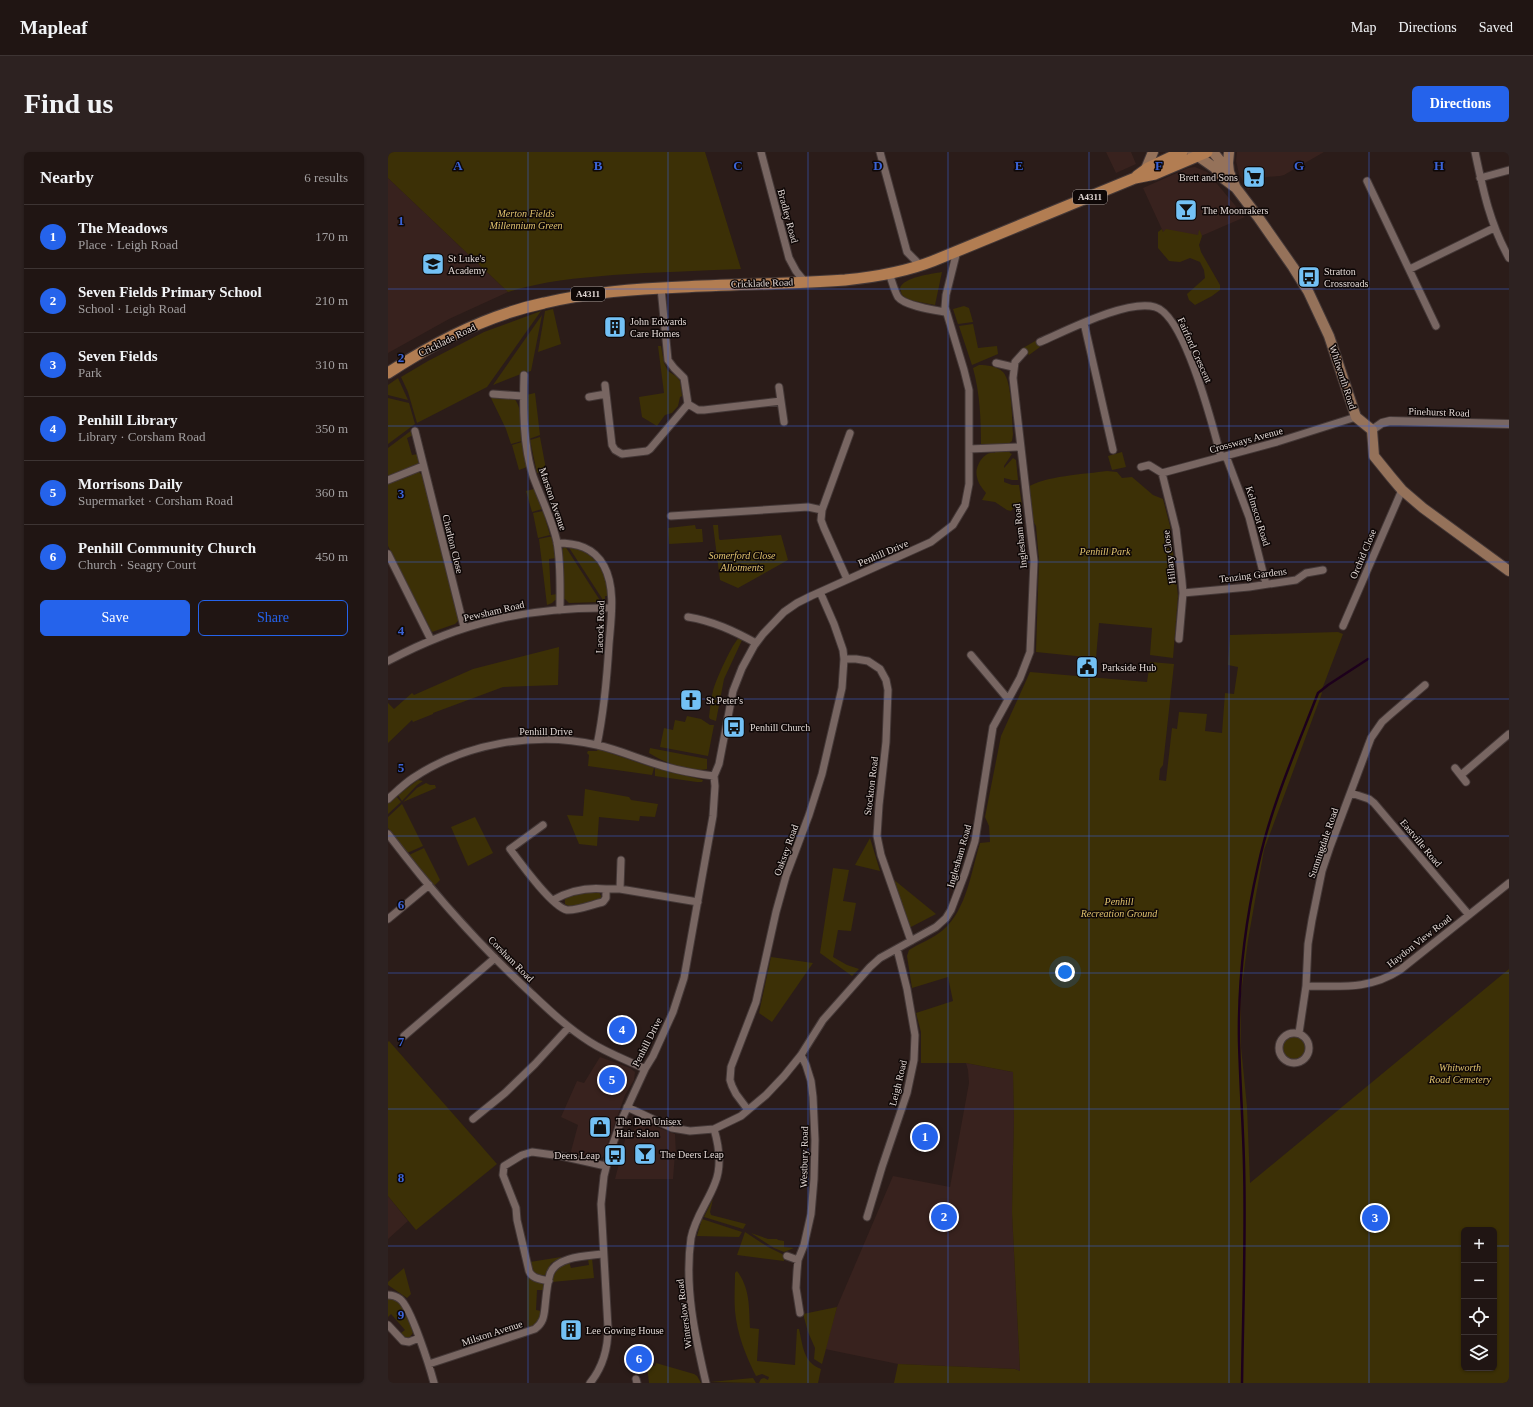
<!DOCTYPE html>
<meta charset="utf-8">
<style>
:root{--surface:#201513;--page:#2d2221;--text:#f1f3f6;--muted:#a29fa0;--line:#3d3433;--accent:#2563eb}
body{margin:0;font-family:Georgia,serif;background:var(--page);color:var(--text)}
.controls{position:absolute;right:12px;bottom:12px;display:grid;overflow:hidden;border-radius:6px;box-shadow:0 1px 3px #0004}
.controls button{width:36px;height:36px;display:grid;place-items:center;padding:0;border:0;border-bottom:1px solid var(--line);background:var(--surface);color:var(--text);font:20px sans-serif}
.you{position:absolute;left:677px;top:820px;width:14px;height:14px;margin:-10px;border:3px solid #fff;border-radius:50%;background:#1a73e8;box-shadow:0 0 0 6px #1a73e833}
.badge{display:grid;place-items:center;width:26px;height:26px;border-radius:50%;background:var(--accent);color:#fff;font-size:13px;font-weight:700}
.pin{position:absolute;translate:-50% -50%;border:2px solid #fff;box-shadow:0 1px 4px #0006}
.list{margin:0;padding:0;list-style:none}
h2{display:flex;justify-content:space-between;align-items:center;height:52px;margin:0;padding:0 16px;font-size:17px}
h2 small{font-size:13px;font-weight:400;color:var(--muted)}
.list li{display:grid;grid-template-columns:26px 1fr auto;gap:12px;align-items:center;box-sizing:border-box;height:64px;padding:0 16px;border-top:1px solid var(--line)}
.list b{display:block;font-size:15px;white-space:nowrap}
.list p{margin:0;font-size:13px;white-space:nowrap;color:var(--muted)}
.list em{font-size:13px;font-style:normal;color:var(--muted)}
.actions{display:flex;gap:8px;padding:12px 16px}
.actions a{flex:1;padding:9px 0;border:1px solid var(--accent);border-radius:6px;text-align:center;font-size:14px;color:var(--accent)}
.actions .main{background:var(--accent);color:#fff}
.icon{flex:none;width:22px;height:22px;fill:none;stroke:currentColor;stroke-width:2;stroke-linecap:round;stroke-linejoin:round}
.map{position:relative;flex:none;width:1121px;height:1231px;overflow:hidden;border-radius:6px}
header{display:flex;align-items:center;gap:24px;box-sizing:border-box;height:56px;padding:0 20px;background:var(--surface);border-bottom:1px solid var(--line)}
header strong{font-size:19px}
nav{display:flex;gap:22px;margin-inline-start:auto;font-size:14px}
.intro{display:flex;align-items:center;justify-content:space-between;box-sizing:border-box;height:96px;padding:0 24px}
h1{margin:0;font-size:28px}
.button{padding:10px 18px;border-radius:6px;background:var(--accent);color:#fff;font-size:14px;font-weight:700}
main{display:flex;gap:24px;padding:0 24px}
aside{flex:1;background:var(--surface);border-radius:6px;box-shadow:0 1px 3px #0004}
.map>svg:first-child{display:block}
</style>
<header>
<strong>Mapleaf</strong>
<nav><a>Map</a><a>Directions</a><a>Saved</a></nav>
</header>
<div class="intro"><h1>Find us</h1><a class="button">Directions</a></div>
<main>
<aside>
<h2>Nearby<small>6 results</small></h2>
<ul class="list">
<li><span class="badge">1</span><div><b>The Meadows</b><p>Place · Leigh Road</p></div><em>170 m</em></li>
<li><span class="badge">2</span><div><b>Seven Fields Primary School</b><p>School · Leigh Road</p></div><em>210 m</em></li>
<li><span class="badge">3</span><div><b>Seven Fields</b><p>Park</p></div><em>310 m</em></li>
<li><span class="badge">4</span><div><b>Penhill Library</b><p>Library · Corsham Road</p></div><em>350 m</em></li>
<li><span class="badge">5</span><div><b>Morrisons Daily</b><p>Supermarket · Corsham Road</p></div><em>360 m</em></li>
<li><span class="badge">6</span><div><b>Penhill Community Church</b><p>Church · Seagry Court</p></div><em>450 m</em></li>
</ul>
<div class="actions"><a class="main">Save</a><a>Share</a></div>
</aside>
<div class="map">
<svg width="1121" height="1231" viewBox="0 0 1121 1231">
<rect width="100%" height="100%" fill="#2b1c19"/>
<path fill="#38221e" d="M718 0H743L748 12 728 21Z
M849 0H936L896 23 892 24 878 25 860 38 851 22 848 9Z
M807 15 819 20 857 65 783 97 755 36 800 16Z
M0 26 120 140 61 167 0 201Z
M212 905 242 916 247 920 246 928 237 943 215 1005 206 1009 182 1003 190 973 173 965 189 929 196 931Z
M578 911 625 920 626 965 624 1060 632 1219 627 1217 510 1212 437 1197 449 1155 505 1024 562 1035 581 931 580 918Z
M255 970 287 982 288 1002H287L285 1027H227L238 984Z
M0 1044 20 1069 0 1087Z"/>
<path fill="#3c3006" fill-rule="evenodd" d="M0 0H317L353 117C310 119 267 120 225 123 189 126 155 129 120 140L0 26Z
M774 77 775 80 778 77 810 83 811 78 812 79 814 84 811 93 813 100 832 133V138L824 144 807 153 801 148 799 142 817 126 816 118 812 110 802 106 792 110 781 109 770 96V80Z
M554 120 547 153 521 148 514 143 512 136C516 125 543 122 554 120Z
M576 154 581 156 585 170 570 172 565 157Z
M165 157 173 192 150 200 157 159Z
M153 159 99 235 29 271 20 240 13 225 40 209 96 180Z
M154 163 143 219 133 222 105 233Z
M585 172 590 196 609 194 610 202 584 213 571 174Z
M649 188 652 195 641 203 635 196Z
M270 194H273L276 211 280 219 289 225 292 229 294 244 292 245 290 254 284 261 277 263 269 274 254 265 251 245 276 241Z
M591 213C599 213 609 214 615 220 624 229 624 268 625 282L624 289 620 292 593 294C593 267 592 242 585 216Z
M10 226 20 248 0 243V233Z
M147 241 152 283 141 287 138 243Z
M102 244 126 246C135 257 133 275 134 289L123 292 118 277Z
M0 246 21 251 27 272 0 292Z
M24 278 25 283 19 286 24 303 30 302 31 311 0 325V296Z
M152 285 158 317 149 321 142 288Z
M134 290 139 315 131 318 124 293Z
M607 299H621L622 301 624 302 616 314V316L625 306 628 308 630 328H624L616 326V330L624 333H631L634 354 628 353 623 359 619 358 607 350 594 348 598 341C594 336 590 331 589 325 586 315 596 298 607 301Z
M734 300 738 315 724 318 720 304Z
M30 319 35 324 71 468 67 472 44 480 0 394V330Z
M719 319 729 320 734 326 744 325 765 343 775 347 782 374 790 444 785 506 762 503 764 476 711 471 708 506 648 500 651 408 648 374 643 366 639 336C654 324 699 322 719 319Z
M146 337 154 357 144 360 138 339Z
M155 359 162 383 150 386 145 361Z
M307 373 308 377H314L315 390 281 392 280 376Z
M325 373H330L331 387 332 388 393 383 400 408 350 436 332 428Z
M165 384 168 406 161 407 163 443 169 442V448H167L164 451 159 453 151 387Z
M177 394 213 450 181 451 177 447H174L173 399Z
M180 394C205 400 220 417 220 444H217V447L215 448Z
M950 480 955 482 933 540 934 541 876 698 860 788 853 842V895L859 955 862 1031 1121 817V1231H506L510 1212 627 1217 632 1219 624 1060 626 965 625 920 578 911H533V880L528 861 565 849 560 825 524 836 519 804 521 798C532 791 546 786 555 778 579 757 583 720 592 691L602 690 601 674 597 665 613 584 642 520 759 530 762 510 786 512 775 613 772 617 771 628 778 629 784 576 789 577 791 560 819 562 817 579 834 581 837 541 846 542 850 515 840 513 842 483ZM1076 1078H1106V1216H1076Z
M352 485 355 486 336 527 328 569 322 567 321 565C322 556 323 548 325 539 327 530 345 489 352 485Z
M171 495 170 533 115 535 45 561V562L25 570 24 568 0 591V551L6 557 24 541 26 543 85 517Z
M299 564 313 567 322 573H326L320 604 272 595 276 576 285 578 287 568 297 570Z
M262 596 319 607V617C302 621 275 610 261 601Z
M210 597 266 616 264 623 200 614 201 603 199 601 200 599H209Z
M267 616 315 628 314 630H309L267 624Z
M30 628 35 629 29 633 14 649 10 643Z
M38 631 42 633H47L48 636 15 650 29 636Z
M197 637 241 645 243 648 270 652 267 665 252 664 251 669 211 665 209 694 191 692 179 663 195 664Z
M8 644 13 650 0 662V651Z
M14 652 35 694 19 701 0 676V665Z
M87 665 105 701 80 714 63 675Z
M482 686 492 719 467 713Z
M36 696 52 728 46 734 21 703Z
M445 716 461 718 455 749 468 751 463 779 450 778 445 805 459 813 471 817 464 824 432 801Z
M505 727 548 762 521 776Z
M202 739 211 740 214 746 183 755 177 752V747L180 745Z
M383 805 425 811 384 870 371 861Z
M895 896a11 11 0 1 1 22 0a11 11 0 1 1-22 0Z
M1 889 109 1012 28 1078 0 1044V890Z
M325 1047 322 1060 323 1063 358 1072 355 1077 316 1065Z
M314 1067 354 1080 351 1085 309 1084Z
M357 1080 380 1095 396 1103V1109L349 1103Z
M363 1081 380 1087H389L390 1088 396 1089V1095L406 1096 396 1100 386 1096Z
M173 1105V1106L163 1111 157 1123 152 1124 145 1121 142 1110Z
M204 1106 206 1126 164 1130C166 1119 171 1114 181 1110L183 1116 201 1113 200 1107Z
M16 1116 23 1142 19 1146 0 1133V1130Z
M349 1119C362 1136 361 1155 362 1176L371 1177 369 1209 407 1213 409 1177H411C415 1194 415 1210 433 1217L430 1231H371L373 1227 376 1226 380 1228 381 1225 374 1222 368 1224C358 1204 349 1182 347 1159 346 1146 347 1134 347 1121Z
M139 1122C146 1126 157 1128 156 1138H149L148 1158 153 1159C152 1168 148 1172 141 1177L139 1174Z
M0 1146C15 1147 22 1169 25 1181L20 1187H17L13 1183V1181L17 1178 3 1162 0 1165Z
M449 1155 434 1212 426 1207 427 1196 420 1180 415 1162Z
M268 1211 306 1222 309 1224 313 1231H261L259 1214H267Z
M365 1226 368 1231 322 1230Z"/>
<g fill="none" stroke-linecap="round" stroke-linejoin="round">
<path stroke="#1d001c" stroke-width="2.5" d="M854 1231C855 1158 858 1085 856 1012 855 971 852 930 851 889 850 831 857 771 870 714 883 654 908 598 930 541L940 533 980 507"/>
<g stroke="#443837" stroke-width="9">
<path id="minor" d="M373 0 401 106 408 119 417 130
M492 0 519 100 532 113
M1087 0C1095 38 1102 72 1121 106
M1092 26 1121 18
M979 29 1048 174
M1022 117 1106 76
M501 121C504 129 506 138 510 145 517 154 546 158 557 160
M696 171 725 298
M652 190C678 179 739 147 767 155 797 163 825 275 833 305
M608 211 625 215
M136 223C135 255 135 294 145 324 153 346 164 367 169 390 173 412 172 435 172 458
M217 233 224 293 227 298 234 302 259 299 262 297 300 252 296 226 286 216 280 208 273 136
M391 235 396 270
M105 242 135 244
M201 245 218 242
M300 252 310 258H316L393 249
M27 279 76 475
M581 297 632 295
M838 304 861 365 878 432
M753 315 761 313 774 321 889 290 968 265
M774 321 788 377 794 429 795 441 791 487
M0 328 35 314
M434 358 462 281
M283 364 420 355 434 358 433 368 436 376 459 427
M169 391C188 391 206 395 216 414 228 436 223 467 221 492 219 526 216 559 209 593
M0 402 43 488
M795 441 861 435 908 428 918 421 935 418
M300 465C325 469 346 479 368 491
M955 474 1014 338
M583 503 620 547
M456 507H468L480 509 492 517 498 528 500 538 498 590 491 653 489 684 493 703 523 789
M0 509C73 470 140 455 223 456
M1067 616 1078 630
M1073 623 1121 582
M963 641 981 647 986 651 1081 763
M0 647C8 640 16 632 25 626 77 591 148 579 209 593 232 598 253 608 275 614 292 619 309 622 326 624
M155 673 122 697C131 709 164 755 179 758 188 759 206 752 215 750L218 746V737H232L310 750
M0 682C43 739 91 793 144 842 162 859 181 877 202 890 219 901 239 908 257 917
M232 737 233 708
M165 748C181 739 200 735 218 737
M0 767 41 733
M918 834C953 834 981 838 1012 818L1121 731
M891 896a15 15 0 1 1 30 0a15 15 0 1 1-30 0Z
M911 881 918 834 920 792 924 768 934 719 942 695 983 586 994 570 1003 562 1037 533
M16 884 107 806
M239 955 284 976 302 979 326 977 353 964 378 943 396 924 413 903 435 868 482 815 492 806 548 775 558 766 563 758 577 721 587 689 605 575 632 526 642 500 646 409 625 226 627 210 636 200
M360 958 348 942 344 934 342 928 343 915 368 850 388 760 398 724 421 663 434 622 454 536 456 507 455 498 446 472 432 440
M85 967 117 941 147 912 181 875
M479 1065 494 1015 519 941 526 908 527 883 519 837 509 797
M399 1104 410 1108
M161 1129C153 1127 144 1127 141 1119L129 1068 128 1056 115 1023 116 1014 134 1003 144 1000 173 1004 218 1014
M0 1143C4 1143 8 1144 12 1147 23 1155 42 1216 46 1231
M412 1161 408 1136 409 1119 410 1108 416 1093 423 1062 426 1027 427 988 425 945 423 929 418 913 413 903
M0 1173 15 1189 21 1190 31 1186
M41 1212 147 1177C155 1171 156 1165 157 1155 158 1145 159 1132 162 1122 168 1104 200 1104 215 1102
M248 1227 249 1231
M202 1231C215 1215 220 1196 220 1176L213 1052 216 1024 222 1000 233 969 257 917 265 904 285 860 296 826 325 664 327 634 326 624 331 612 345 539 354 516 366 494 375 482 396 460 409 451 423 444 543 390 565 373 577 353 581 332V238L576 218 557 155 558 143 569 99
M318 1231C307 1184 296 1135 303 1086 307 1065 320 1050 327 1031 334 1014 331 994 326 977"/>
</g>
<g stroke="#443837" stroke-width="10">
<path id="tertiary" d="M984 278 994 271 1002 269 1121 272"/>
</g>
<g stroke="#443837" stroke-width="12">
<path id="secondary" d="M804 0 827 16 836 27 848 36 870 65 905 115 920 139 941 184 968 265 984 278 986 304 1003 325 1014 338 1035 356 1121 419
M825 0 841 20 847 34
M757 19 765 0
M841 20 840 11 841 0"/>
</g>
<g stroke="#443837" stroke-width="13">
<path id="primary" d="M749 24 760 16 794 0
M0 221C47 190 100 163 156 151 202 140 248 137 294 135 349 132 403 132 457 128 487 125 517 120 545 109L747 26 767 22 819 0"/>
</g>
<use href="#minor" stroke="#786662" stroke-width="7"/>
<use href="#tertiary" stroke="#786662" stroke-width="8"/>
<use href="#secondary" stroke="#95725a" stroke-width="10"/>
<use href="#primary" stroke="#b27d52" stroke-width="11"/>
</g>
<path fill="none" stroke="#3a63d7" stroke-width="1" stroke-opacity="0.55" d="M140 0V1231M280 0V1231M420 0V1231M560 0V1231M701 0V1231M841 0V1231M981 0V1231M0 137H1121M0 274H1121M0 410H1121M0 547H1121M0 684H1121M0 821H1121M0 957H1121M0 1094H1076M1106 1094H1121"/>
<defs>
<g id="supermarket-square" transform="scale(1.15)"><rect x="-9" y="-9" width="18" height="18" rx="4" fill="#73c1f5" stroke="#0f0807"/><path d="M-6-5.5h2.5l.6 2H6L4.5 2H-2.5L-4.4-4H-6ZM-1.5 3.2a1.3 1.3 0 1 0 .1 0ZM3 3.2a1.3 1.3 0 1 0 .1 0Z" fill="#111"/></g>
<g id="bar-square" transform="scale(1.15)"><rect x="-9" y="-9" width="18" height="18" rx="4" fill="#73c1f5" stroke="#0f0807"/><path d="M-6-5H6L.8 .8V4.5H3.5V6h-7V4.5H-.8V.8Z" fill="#111"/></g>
<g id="school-square" transform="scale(1.15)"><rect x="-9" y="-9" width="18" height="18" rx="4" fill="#73c1f5" stroke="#0f0807"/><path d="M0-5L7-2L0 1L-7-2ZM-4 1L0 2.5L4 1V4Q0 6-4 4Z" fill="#111"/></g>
<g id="bus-square" transform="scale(1.15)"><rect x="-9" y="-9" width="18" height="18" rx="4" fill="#73c1f5" stroke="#0f0807"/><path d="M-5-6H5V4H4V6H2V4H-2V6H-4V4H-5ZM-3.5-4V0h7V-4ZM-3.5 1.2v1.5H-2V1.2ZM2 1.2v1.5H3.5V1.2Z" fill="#111"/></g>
<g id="building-square" transform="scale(1.15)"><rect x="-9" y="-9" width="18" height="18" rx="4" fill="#73c1f5" stroke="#0f0807"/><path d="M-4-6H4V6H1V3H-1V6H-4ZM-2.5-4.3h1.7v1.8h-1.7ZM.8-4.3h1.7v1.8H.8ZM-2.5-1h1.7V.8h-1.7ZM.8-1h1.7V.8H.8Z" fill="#111"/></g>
<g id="civic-square" transform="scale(1.15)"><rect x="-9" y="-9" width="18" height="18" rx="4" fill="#73c1f5" stroke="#0f0807"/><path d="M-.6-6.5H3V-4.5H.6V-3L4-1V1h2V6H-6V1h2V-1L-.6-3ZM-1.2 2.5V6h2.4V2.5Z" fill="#111"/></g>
<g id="church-square" transform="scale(1.15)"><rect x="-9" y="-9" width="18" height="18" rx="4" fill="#73c1f5" stroke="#0f0807"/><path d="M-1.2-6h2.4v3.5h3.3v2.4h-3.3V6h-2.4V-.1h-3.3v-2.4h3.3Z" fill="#111"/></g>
<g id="shop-square" transform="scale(1.15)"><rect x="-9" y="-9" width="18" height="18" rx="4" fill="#73c1f5" stroke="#0f0807"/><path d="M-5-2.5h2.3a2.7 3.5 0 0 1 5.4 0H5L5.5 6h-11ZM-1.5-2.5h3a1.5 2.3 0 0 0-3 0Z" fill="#111"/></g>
</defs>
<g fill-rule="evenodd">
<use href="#supermarket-square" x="866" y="25"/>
<use href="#bar-square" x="798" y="58"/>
<use href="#school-square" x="45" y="112"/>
<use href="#bus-square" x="921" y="125"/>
<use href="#building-square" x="227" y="175"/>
<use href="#civic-square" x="699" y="515"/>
<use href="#church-square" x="303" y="548"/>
<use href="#bus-square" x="346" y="575"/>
<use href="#shop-square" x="212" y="975"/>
<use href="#bar-square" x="257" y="1002"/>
<use href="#bus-square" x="227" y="1003"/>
<use href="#building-square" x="183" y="1178"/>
</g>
<g text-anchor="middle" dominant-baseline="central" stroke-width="3" stroke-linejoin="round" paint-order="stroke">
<g fill="#0f0807" stroke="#a29996" stroke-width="1">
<rect x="685" y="38" width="34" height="14" rx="3"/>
<rect x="183" y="135" width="34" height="14" rx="3"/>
</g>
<g font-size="9" font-weight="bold" fill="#e1d7d4">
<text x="702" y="45">A4311</text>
<text x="200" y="142">A4311</text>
</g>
<g font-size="10" fill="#e1d7d4" stroke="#0f0807" text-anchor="start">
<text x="850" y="25" text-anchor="end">Brett and Sons</text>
<text x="814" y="58">The Moonrakers</text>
<text x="60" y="106">St Luke's<tspan x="60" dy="12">Academy</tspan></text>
<text x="936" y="119">Stratton<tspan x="936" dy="12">Crossroads</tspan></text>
<text x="242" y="169">John Edwards<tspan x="242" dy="12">Care Homes</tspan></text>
<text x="714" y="515">Parkside Hub</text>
<text x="318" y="548">St Peter's</text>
<text x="362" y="575">Penhill Church</text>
<text x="228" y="969">The Den Unisex<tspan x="228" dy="12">Hair Salon</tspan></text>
<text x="272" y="1002">The Deers Leap</text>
<text x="212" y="1003" text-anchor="end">Deers Leap</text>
<text x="198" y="1178">Lee Gowing House</text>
</g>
<g font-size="10" font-style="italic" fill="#e0c26d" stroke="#0f0807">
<text x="138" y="61">Merton Fields<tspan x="138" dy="12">Millennium Green</tspan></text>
<text x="717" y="399">Penhill Park</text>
<text x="354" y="403">Somerford Close<tspan x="354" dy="12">Allotments</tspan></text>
<text x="731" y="749">Penhill<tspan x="731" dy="12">Recreation Ground</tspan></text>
<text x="1072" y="915">Whitworth<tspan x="1072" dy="12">Road Cemetery</tspan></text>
</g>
<g font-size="10" fill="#e1d7d4" stroke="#0f0807">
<text transform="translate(400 64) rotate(75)">Bradley Road</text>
<text transform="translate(374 131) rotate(-2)">Cricklade Road</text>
<text transform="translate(59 188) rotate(-26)">Cricklade Road</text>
<text transform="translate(807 198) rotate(66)">Fairford Crescent</text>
<text transform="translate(955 225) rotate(72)">Whitworth Road</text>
<text transform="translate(1051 260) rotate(2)">Pinehurst Road</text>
<text transform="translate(858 288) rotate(-15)">Crossways Avenue</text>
<text transform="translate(165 347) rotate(71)">Marston Avenue</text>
<text transform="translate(870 364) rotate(73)">Kelmscot Road</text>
<text transform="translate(632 384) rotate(-96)">Inglesham Road</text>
<text transform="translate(65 392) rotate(76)">Charlton Close</text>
<text transform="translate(495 401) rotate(-23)">Penhill Drive</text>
<text transform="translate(975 402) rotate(-67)">Orchid Close</text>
<text transform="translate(781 405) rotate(-97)">Hillary Close</text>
<text transform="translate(865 423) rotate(-7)">Tenzing Gardens</text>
<text transform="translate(106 459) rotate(-13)">Pewsham Road</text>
<text transform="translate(212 475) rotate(-88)">Lacock Road</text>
<text x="158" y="579">Penhill Drive</text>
<text transform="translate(483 634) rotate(-83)">Stockton Road</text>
<text transform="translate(935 691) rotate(-71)">Sunningdale Road</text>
<text transform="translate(1033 691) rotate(50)">Eastville Road</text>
<text transform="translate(398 698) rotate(-70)">Oaksey Road</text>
<text transform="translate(571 704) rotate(-74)">Inglesham Road</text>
<text transform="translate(1031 789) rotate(-38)">Haydon View Road</text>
<text transform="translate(123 807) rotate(45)">Corsham Road</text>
<text transform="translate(259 890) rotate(-63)">Penhill Drive</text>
<text transform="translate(510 931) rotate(-76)">Leigh Road</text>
<text transform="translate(416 1005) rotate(-89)">Westbury Road</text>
<text transform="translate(296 1162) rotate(-97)">Winterslow Road</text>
<text transform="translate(104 1181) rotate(-18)">Milston Avenue</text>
</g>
</g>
<g font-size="13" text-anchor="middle" font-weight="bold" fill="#3a63d7" stroke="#0f0807" stroke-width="3" stroke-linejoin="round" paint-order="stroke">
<text x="70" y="18">A</text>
<text x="210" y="18">B</text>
<text x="350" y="18">C</text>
<text x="490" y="18">D</text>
<text x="631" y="18">E</text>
<text x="771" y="18">F</text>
<text x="911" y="18">G</text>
<text x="1051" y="18">H</text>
<text x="13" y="73">1</text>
<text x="13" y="210">2</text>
<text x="13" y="346">3</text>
<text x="13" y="483">4</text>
<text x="13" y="620">5</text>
<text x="13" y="757">6</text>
<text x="13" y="894">7</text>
<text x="13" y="1030">8</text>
<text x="13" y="1167">9</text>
</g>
</svg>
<div class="controls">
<button>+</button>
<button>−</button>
<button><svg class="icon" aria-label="locate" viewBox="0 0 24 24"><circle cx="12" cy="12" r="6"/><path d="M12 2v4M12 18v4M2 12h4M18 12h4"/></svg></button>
<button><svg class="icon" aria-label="layers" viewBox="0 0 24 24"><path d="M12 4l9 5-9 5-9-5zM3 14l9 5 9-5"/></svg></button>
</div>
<div class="you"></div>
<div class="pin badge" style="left:537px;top:985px">1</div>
<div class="pin badge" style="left:556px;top:1065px">2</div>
<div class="pin badge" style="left:987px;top:1066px">3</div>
<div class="pin badge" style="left:234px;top:878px">4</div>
<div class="pin badge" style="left:224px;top:928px">5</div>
<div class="pin badge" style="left:251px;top:1207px">6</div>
</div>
</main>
